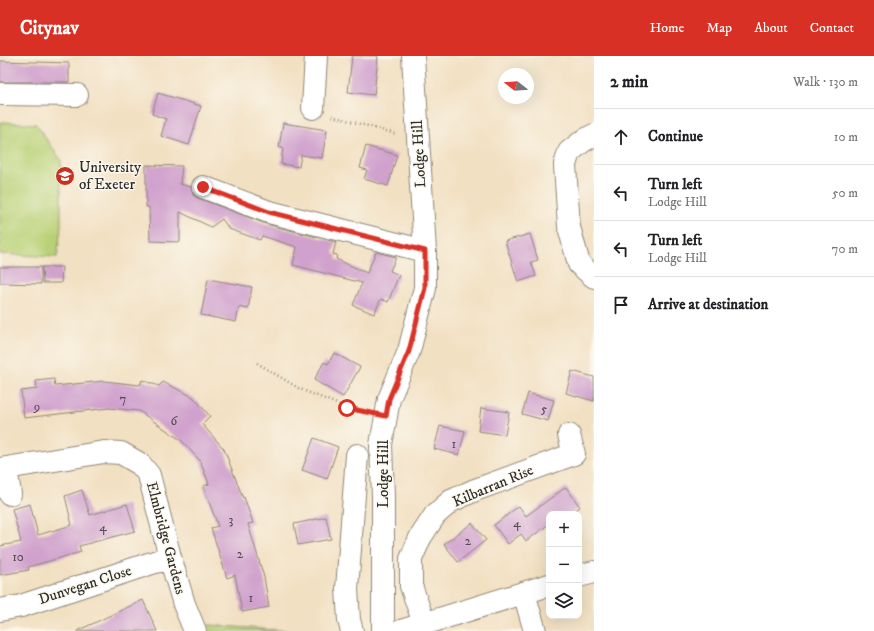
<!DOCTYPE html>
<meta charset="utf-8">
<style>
:root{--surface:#fff;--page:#f6f6f6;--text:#202124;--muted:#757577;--line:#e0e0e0;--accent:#d93025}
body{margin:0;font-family:"IM FELL DW Pica",serif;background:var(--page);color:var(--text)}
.controls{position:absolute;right:12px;bottom:12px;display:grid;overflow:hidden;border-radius:8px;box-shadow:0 4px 16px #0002}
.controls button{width:36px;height:36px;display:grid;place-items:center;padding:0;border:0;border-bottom:1px solid var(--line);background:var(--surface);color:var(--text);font:20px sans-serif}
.compass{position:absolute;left:498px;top:12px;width:36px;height:36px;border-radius:50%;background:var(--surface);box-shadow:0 4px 16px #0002;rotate:287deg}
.stop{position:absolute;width:12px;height:12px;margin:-9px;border:3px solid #d93025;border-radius:50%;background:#fff}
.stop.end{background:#d93025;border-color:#fff;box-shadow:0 1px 4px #0008}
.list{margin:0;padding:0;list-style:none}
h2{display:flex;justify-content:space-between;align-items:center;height:52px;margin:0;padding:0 16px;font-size:17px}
h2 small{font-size:13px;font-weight:400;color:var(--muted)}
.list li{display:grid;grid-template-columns:26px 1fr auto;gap:12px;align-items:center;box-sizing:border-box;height:56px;padding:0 16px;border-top:1px solid var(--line)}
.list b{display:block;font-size:15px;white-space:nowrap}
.list p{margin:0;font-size:13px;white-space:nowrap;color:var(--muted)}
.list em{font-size:13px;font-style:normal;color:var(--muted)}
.icon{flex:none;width:22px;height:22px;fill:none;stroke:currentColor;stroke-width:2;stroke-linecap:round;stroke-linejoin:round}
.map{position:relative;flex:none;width:594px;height:575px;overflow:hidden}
header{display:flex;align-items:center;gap:24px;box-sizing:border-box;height:56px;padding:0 20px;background:var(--accent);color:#fff}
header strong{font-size:19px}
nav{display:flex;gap:22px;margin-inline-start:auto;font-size:14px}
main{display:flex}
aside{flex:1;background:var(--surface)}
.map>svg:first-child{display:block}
</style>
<header>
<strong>Citynav</strong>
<nav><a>Home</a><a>Map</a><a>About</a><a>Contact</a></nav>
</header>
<main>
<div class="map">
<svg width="594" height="575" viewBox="0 0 594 575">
<rect width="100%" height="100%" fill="#fbf7ec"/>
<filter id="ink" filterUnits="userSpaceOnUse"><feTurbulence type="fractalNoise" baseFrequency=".025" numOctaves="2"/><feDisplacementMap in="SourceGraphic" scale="8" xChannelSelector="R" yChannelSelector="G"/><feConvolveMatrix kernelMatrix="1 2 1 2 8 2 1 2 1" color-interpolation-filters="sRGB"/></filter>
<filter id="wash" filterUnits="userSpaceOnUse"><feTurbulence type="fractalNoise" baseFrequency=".012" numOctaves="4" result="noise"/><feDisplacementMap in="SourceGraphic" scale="16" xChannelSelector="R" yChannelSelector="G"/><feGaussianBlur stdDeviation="0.9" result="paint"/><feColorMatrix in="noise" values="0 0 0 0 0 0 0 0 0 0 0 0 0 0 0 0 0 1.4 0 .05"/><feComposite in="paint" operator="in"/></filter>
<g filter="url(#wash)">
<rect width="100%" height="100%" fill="#f2e0c2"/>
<path fill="#b9d176" stroke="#727e50" d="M0 66 36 68 61 104V171L57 201 0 198Z
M209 569 288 575H210Z"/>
<g id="blocks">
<path fill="#d0a1cd" d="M352 0H378L374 39 348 36Z
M0 5 69 7V26H0Z
M158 37 201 50 189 89 161 80 166 63 152 58Z
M283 67 327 74 322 102 301 99 299 111 281 108 283 92H279Z
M366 90 397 99 388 130 364 123 367 114 360 112Z
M146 109 182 110 180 128 191 131 193 139 198 142 266 168 336 186 333 198 337 199 336 203 367 217 376 196 396 201 390 215 399 219 388 246 381 243 374 258 353 249 362 227 293 209 297 191 262 180 260 184 229 173 222 163 211 171 180 156V186L150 185 149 151H146Z
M530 178 538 204 531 206 536 220 518 226 505 185Z
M0 211H41V228L0 227Z
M42 211H62L61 227H43Z
M208 223 252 231 248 253 239 251 236 266 201 259Z
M334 297 360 311 343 341 314 324 324 306 328 308Z
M572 315 594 321V345L566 337Z
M54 323 55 330 104 325 140 329 142 324 159 330 163 326 193 341 210 360 202 368 224 393 243 442 244 441 253 467 248 468 264 521 269 551 242 556 235 519 227 522 211 472 218 470 203 430 209 428 200 405 182 385 139 355 109 352 24 362 21 335 37 333 36 325Z
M528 337 554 344 548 365 522 358Z
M481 352 509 356 505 379 478 375Z
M440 370 465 375 459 399 434 393Z
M314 382 338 391 327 423 302 414Z
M566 431 580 451 570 458H549V468L526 485 521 478 508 488 494 469 519 450 526 460Z
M82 434 90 459 127 448 135 475 79 490 81 496 28 511 29 514 0 519V490L21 486 12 453 30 448 38 479 72 469 65 440Z
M326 461 331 483 298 489 294 468Z
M472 467 486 484 458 506 444 488Z
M143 544 157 575H77Z"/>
</g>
</g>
<g filter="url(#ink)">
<use href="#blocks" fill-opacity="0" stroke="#8e8676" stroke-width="1"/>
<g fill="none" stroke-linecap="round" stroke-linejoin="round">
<g stroke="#8e8676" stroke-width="24">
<path id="minor" d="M0 38 77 39
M313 52 316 0
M594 79 583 85 569 96 565 109 569 171 579 208 594 221
M203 131 269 156 425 195
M6 412 10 438
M0 413 104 396 121 397 140 408 149 419 170 501 184 548 195 575
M524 537 535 575
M0 554 21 550 170 501
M424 567 411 530V503L420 482 435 459 451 445 475 434 574 398 569 379
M352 575 349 564 347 533 357 399
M383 575V440L381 389 389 343 409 295 425 232V195L413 0"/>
</g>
<g stroke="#8e8676" stroke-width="24">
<path id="major" d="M579 520 594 516
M401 575 549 529"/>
</g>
<path stroke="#8e8676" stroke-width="2.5" stroke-dasharray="1 3" stroke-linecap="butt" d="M332 60 396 78
M257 307 300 333 347 352 366 356"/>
<use href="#minor" stroke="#fff" stroke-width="22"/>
<use href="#major" stroke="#fff" stroke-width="22"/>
</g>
</g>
<g fill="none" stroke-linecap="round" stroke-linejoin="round" filter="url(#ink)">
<path stroke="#d93025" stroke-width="5" d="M203 131 269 156 425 195V232L409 295 389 343 386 360 347 352"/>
</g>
<defs>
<g id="university-disc" transform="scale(1)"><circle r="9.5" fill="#c8321e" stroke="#fbf7ec"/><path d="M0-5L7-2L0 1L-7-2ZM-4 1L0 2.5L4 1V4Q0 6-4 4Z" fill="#fff"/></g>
</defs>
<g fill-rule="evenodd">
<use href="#university-disc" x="65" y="120"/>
</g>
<g text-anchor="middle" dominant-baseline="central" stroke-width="3" stroke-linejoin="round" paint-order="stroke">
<g font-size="13" fill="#544854">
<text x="123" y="343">7</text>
<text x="37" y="351">9</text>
<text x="544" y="353">5</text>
<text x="174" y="365">6</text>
<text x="454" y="388">1</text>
<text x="231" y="464">3</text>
<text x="517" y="467">4</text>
<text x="103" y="471">4</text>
<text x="468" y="485">2</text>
<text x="240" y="498">2</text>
<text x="18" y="501">10</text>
<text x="251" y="542">1</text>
</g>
<g font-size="15" fill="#2b2b2b" stroke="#fbf7ec">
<text transform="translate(419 98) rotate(-93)">Lodge Hill</text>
<text transform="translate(383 418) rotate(-90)">Lodge Hill</text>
<text transform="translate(493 430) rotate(-23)">Kilbarran Rise</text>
<text transform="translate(166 482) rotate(75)">Elmbridge Gardens</text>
<text transform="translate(85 529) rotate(-18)">Dunvegan Close</text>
</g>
<g font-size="15" fill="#2b2b2b" stroke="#fbf7ec" text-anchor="start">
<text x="79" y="111">University<tspan x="79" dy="17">of Exeter</tspan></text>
</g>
</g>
</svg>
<div class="controls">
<button>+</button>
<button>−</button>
<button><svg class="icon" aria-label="layers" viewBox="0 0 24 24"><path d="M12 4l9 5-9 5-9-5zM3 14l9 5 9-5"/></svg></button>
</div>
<svg class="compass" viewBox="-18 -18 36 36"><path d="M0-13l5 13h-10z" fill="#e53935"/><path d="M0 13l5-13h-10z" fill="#757577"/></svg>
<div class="stop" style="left:347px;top:352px"></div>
<div class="stop end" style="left:203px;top:131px"></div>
</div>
<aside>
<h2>2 min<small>Walk · 130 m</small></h2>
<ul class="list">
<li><svg class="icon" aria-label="ahead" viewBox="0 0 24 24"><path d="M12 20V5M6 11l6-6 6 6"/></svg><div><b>Continue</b></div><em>10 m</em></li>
<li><svg class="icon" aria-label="left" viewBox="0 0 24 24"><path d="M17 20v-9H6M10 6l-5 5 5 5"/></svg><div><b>Turn left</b><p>Lodge Hill</p></div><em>50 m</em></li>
<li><svg class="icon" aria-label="left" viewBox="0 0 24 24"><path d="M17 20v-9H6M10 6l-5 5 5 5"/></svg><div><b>Turn left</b><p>Lodge Hill</p></div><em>70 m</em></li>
<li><svg class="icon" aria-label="arrive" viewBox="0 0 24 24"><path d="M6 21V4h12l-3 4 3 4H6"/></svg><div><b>Arrive at destination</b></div></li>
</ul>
</aside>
</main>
